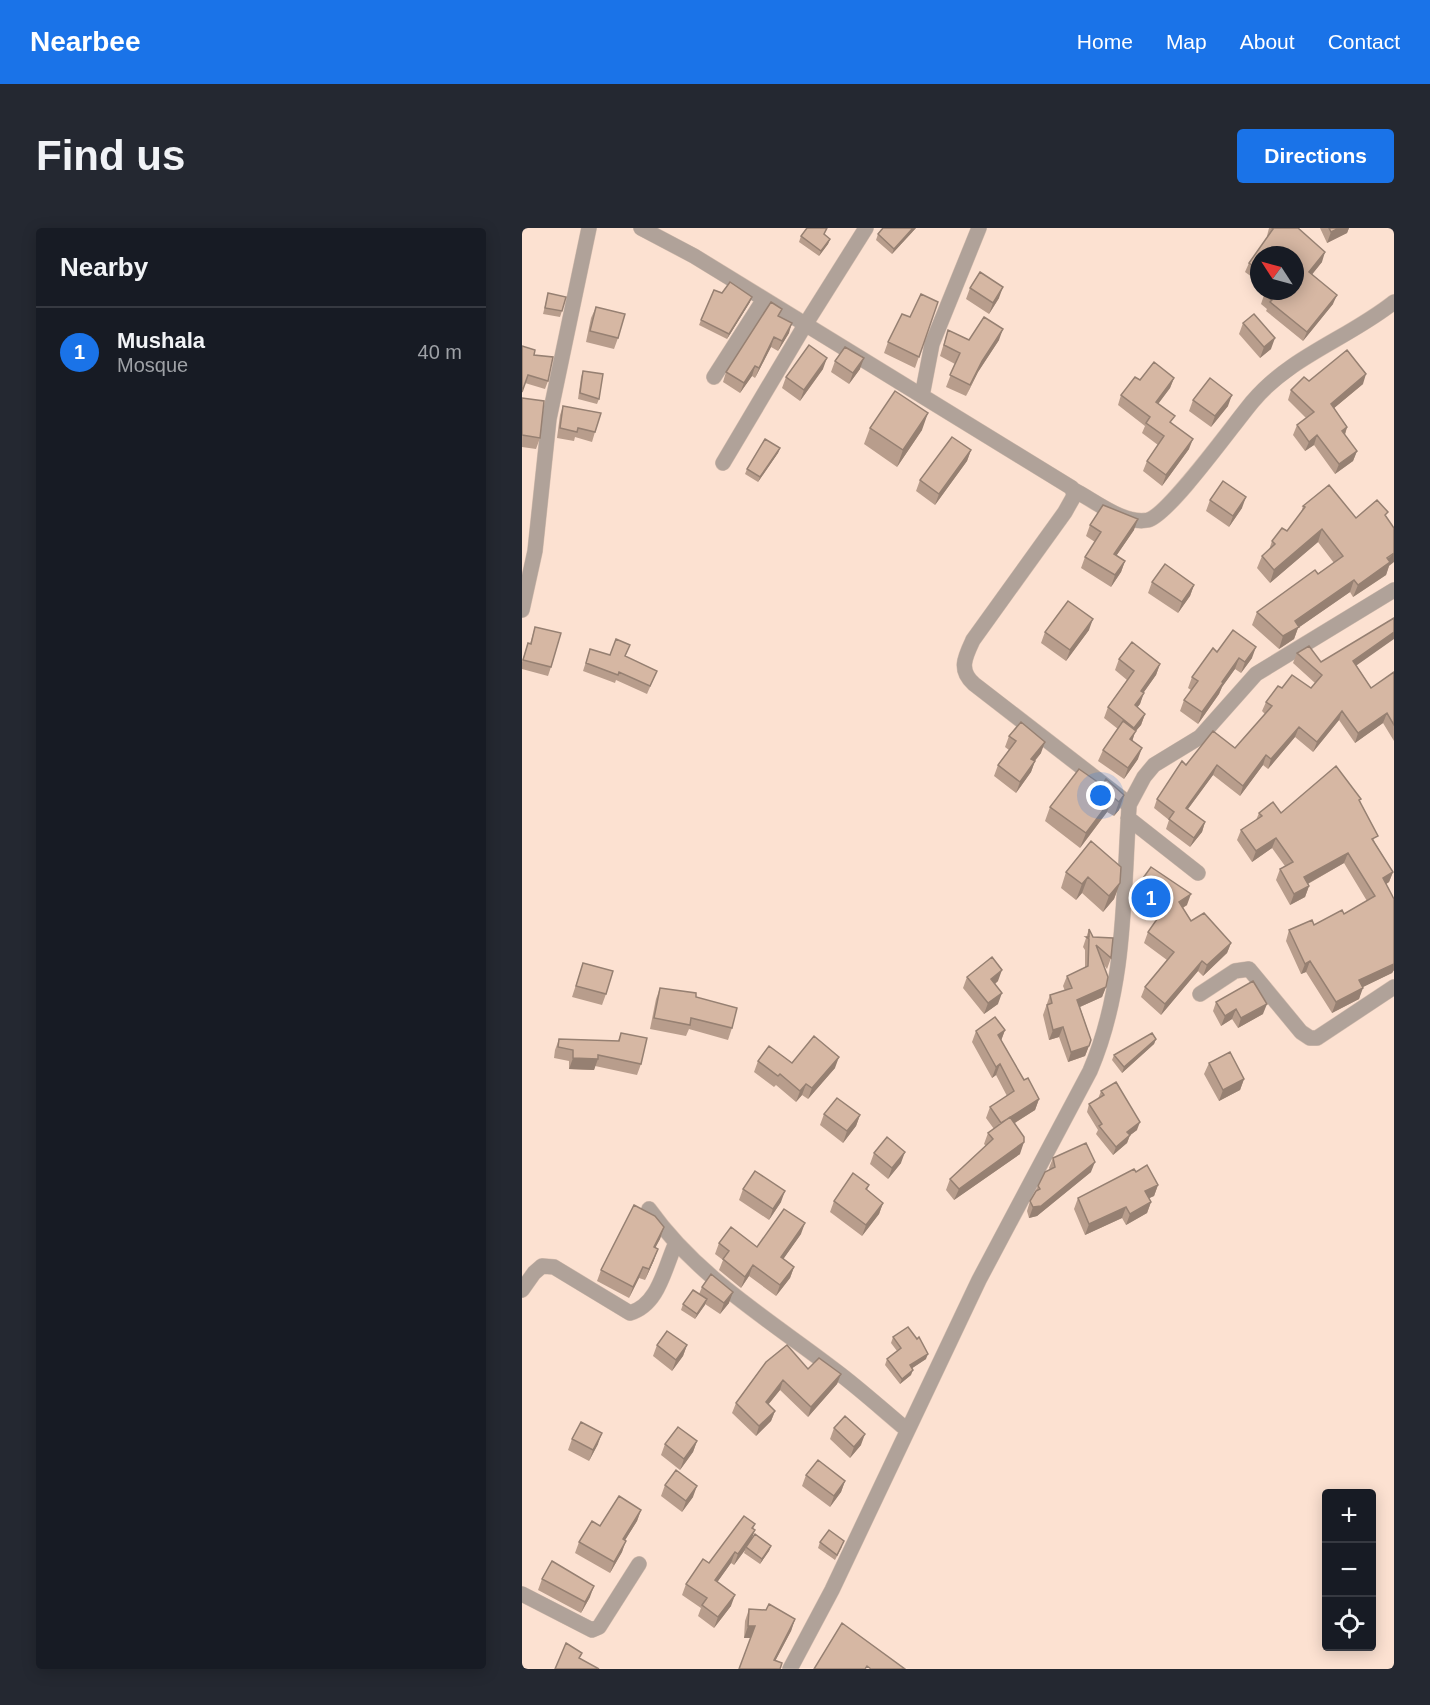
<!DOCTYPE html>
<meta charset="utf-8">
<style>
:root{--surface:#171b24;--page:#242831;--text:#f1f3f6;--muted:#9ea1a6;--line:#363941;--accent:#1a73e8}
body{margin:0;font-family:Arial,sans-serif;background:var(--page);color:var(--text)}
.controls{position:absolute;right:18px;bottom:18px;display:grid;overflow:hidden;border-radius:6px;box-shadow:0 3px 15px #0003}
.controls button{width:54px;height:54px;display:grid;place-items:center;padding:0;border:0;border-bottom:2px solid var(--line);background:var(--surface);color:var(--text);font:30px sans-serif}
.compass{position:absolute;left:728px;top:18px;width:54px;height:54px;border-radius:50%;background:var(--surface);box-shadow:0 3px 15px #0003;rotate:306deg}
.you{position:absolute;left:579px;top:568px;width:21px;height:21px;margin:-15px;border:4px solid #fff;border-radius:50%;background:#1a73e8;box-shadow:0 0 0 9px #1a73e833}
.badge{display:grid;place-items:center;width:39px;height:39px;border-radius:50%;background:var(--accent);color:#fff;font-size:20px;font-weight:700}
.pin{position:absolute;translate:-50% -50%;border:3px solid #fff;box-shadow:0 2px 6px #0006}
.list{margin:0;padding:0;list-style:none}
h2{display:flex;justify-content:space-between;align-items:center;height:78px;margin:0;padding:0 24px;font-size:26px}
h2 small{font-size:20px;font-weight:400;color:var(--muted)}
.list li{display:grid;grid-template-columns:39px 1fr auto;gap:18px;align-items:center;box-sizing:border-box;height:90px;padding:0 24px;border-top:2px solid var(--line)}
.list b{display:block;font-size:22px;white-space:nowrap}
.list p{margin:0;font-size:20px;white-space:nowrap;color:var(--muted)}
.list em{font-size:20px;font-style:normal;color:var(--muted)}
.icon{flex:none;width:33px;height:33px;fill:none;stroke:currentColor;stroke-width:2;stroke-linecap:round;stroke-linejoin:round}
.map{position:relative;flex:none;width:872px;height:1441px;overflow:hidden;border-radius:6px}
header{display:flex;align-items:center;gap:36px;box-sizing:border-box;height:84px;padding:0 30px;background:var(--accent);color:#fff}
header strong{font-size:28px}
nav{display:flex;gap:33px;margin-inline-start:auto;font-size:21px}
.intro{display:flex;align-items:center;justify-content:space-between;box-sizing:border-box;height:144px;padding:0 36px}
h1{margin:0;font-size:42px}
.button{padding:15px 27px;border-radius:6px;background:var(--accent);color:#fff;font-size:21px;font-weight:700}
main{display:flex;gap:36px;padding:0 36px}
aside{flex:1;background:var(--surface);border-radius:6px;box-shadow:0 3px 15px #0003}
.map>svg:first-child{display:block}
</style>
<header>
<strong>Nearbee</strong>
<nav><a>Home</a><a>Map</a><a>About</a><a>Contact</a></nav>
</header>
<div class="intro"><h1>Find us</h1><a class="button">Directions</a></div>
<main>
<aside>
<h2>Nearby<small></small></h2>
<ul class="list">
<li><span class="badge">1</span><div><b>Mushala</b><p>Mosque</p></div><em>40 m</em></li>
</ul>
</aside>
<div class="map">
<svg width="872" height="1441" viewBox="0 0 872 1441">
<rect width="100%" height="100%" fill="#fce1d1"/>
<g fill="none" stroke-linecap="round" stroke-linejoin="round">
<g stroke="#d7bfb0" stroke-width="16">
<path id="minor" d="M119 0 172 28 550 260 552 268 543 284 451 412C443 429 436 442 452 456L602 572 607 579C601 669 604 759 568 843L457 1052 310 1362 268 1441
M192 149 242 71
M400 168 410 116 457 0
M201 235 283 97 344 0
M552 262C573 273 602 297 626 292 647 287 713 194 731 173 769 128 827 110 872 74
M0 382 13 323 27 191 67 0
M607 577 622 549 632 537 678 509 734 446 872 362
M606 590 676 645
M678 766 713 743 727 741 779 804 788 810H795L872 759
M127 981C176 1050 248 1092 314 1143 338 1161 361 1182 385 1202
M0 1062 12 1045 20 1038 32 1039 108 1085C136 1077 142 1042 153 1017
M0 1366 70 1402 77 1399 117 1336"/>
</g>
<use href="#minor" stroke="#b0a299" stroke-width="15"/>
</g>
<path fill="#b89d8c" d="M361 0H394L370 26 354 12 356 6Z
M747 0H750L800 34 790 46 811 76 781 113 744 83 745 81 739 76 742 67 773 63 737 27V54L723 44 727 35 746 9 745 8Z
M798 0H827L825 5 805 15Z
M302 7 308 11 306 16 297 28 277 14 279 8Z
M448 60 477 70 467 86 444 71Z
M26 65 40 83 38 89 21 86Z
M200 65 228 74 205 111 177 97 179 92Z
M416 74 393 140 362 125 366 114 388 89Z
M74 79 96 110 92 121 64 114 69 90Z
M260 81 257 88 267 105 256 123 249 119 233 150 230 148 218 165 201 154 204 144Z
M721 95 749 121 738 130 717 106Z
M426 102 447 112H477L456 144 444 168 424 159 433 136 418 128Z
M12 127 26 153 23 161 3 155Z
M313 133 338 141 327 156 309 144Z
M301 141 278 173 260 160 264 149Z
M61 143 77 171 75 176 56 171 59 149Z
M652 150 648 160 636 176 667 221 640 258 621 243 625 233 636 217 620 205 623 198 596 177 599 167 618 152Z
M787 153 841 156 812 180 825 199 823 207 835 223 831 233 813 246 792 217 783 223 771 207 775 197 784 190 766 172 769 162Z
M0 170 18 210 14 221 0 219Z
M671 172 706 178 689 199 667 183Z
M41 178 73 204 70 214 53 209 52 213 35 210 38 187Z
M348 200 400 202 375 239 342 216Z
M258 220 256 225 236 254 223 246 225 241Z
M449 222 445 233 413 277 394 263 398 252Z
M688 272 720 280 707 299 684 283Z
M781 278 834 290 864 289 867 338 864 347 831 369 828 364 776 400 772 411 757 421 730 397 735 384 812 335 796 314 748 355 735 340 740 328 747 322 750 313 765 303 779 285Z
M568 297 612 302 594 328 603 333 599 344 589 359 559 340 563 329 573 314 564 308Z
M630 354 672 357 668 368 656 385 626 365Z
M13 399 29 439 26 448 0 441V434L3 424 6 415 8 416Z
M567 402 544 433 519 415 523 404Z
M68 421 88 427 103 429 135 443 125 466 94 452 93 455 61 443Z
M695 424 730 430 719 445 713 441 700 459 697 466 676 496 658 483 662 472 669 462 666 460 670 449Z
M775 425 799 434 835 438 849 460 872 444V513L861 495 833 515 817 492 791 524 773 509 746 541 741 537 718 568 691 547 666 581 683 594 680 604 668 619 644 601 647 592 632 580 635 571 664 537 713 520 743 486 740 483 744 474 760 460H789L793 455 771 435Z
M597 431 638 436 634 447 621 465 618 476 615 479 623 486 619 497 613 504 610 513 616 531 602 551 576 533 581 522 596 501 582 490 586 479 605 452 593 442Z
M487 508 519 525 513 533 509 544 494 565 472 548 476 537 487 522 483 519Z
M580 557 602 567 597 582 592 588 585 584 558 620 523 593 528 579Z
M838 573 853 615 871 644 867 654 864 656 872 742 870 745 840 759 837 771 810 785 784 744 779 746 764 713 767 702 792 697 822 686 845 673 822 635 786 656 787 658 783 669 768 677 754 652 758 641 763 638 750 620 730 634 715 612 719 602 734 592 737 585H759Z
M544 644 598 655 592 671 581 684 560 665 554 672 539 660Z
M616 657 665 677 661 680 669 693 709 715 705 725 681 748 676 743 639 787 619 769 623 759 645 732 622 715 626 704 634 693 611 677 612 668Z
M567 701 571 709 589 730 585 741 582 737 584 759 580 769 558 779 569 812 563 828 546 834 537 809 527 812 521 787 528 767 543 763 541 758 545 748 563 740V722L561 719Z
M61 735 84 766 80 777 50 769Z
M445 749 476 753 473 756 476 776 462 786 441 760Z
M138 760 174 769 210 800 206 812 167 801 164 808 128 801 134 771Z
M694 774 741 786 716 800 710 791 699 798 691 783Z
M483 802 479 812 502 852 517 871 513 882 493 895 498 926 432 972 424 962 428 951 464 918 462 916 466 905 472 901 464 890 468 879 485 868 474 847 470 850 450 814 454 803Z
M99 805 119 836 115 847 73 838 72 842 47 841V833L32 830 33 822 37 811 96 813Z
M634 811 632 816 600 845 590 832 592 827Z
M236 833 270 835 313 840 286 871 280 867 274 874 254 857 252 859 232 844Z
M687 835 722 851 718 862 697 873 682 846Z
M579 863 615 902 608 907 605 915 591 927 574 906 576 902 565 884 567 876 576 871Z
M302 886 338 887 334 898 321 915 298 897Z
M352 925 379 935 366 951 348 936Z
M531 930 569 944 515 988 507 990 505 983 508 973 516 958 528 942 527 940Z
M614 944 636 957 632 968 627 970 629 974 625 985 604 997 600 990 563 1007 552 981 556 970Z
M347 957 345 962 361 975 357 986 340 1008 308 984 312 973Z
M221 961 259 974 247 992 217 972Z
M142 999 138 1011 133 1019 132 1032 123 1052 117 1050 107 1070 75 1053 79 1042Z
M279 1006 261 1031 272 1039 268 1050 254 1068 227 1048 219 1060 197 1042 201 1032 193 1026 197 1015 235 1019Z
M180 1059 207 1075 198 1086 183 1076 173 1091 159 1082 161 1076 177 1066Z
M371 1109 404 1131 390 1140 389 1147 378 1156 363 1137 365 1131 375 1123 369 1115Z
M135 1117H165L161 1128 150 1143 131 1128Z
M244 1134 286 1141 319 1146 315 1156 286 1189 258 1162 246 1177 253 1183 249 1193 234 1208 210 1185 214 1175Z
M312 1200 339 1217 328 1230 308 1211Z
M50 1211 76 1216 67 1233 46 1222Z
M175 1213 171 1224 158 1242 139 1227 143 1216Z
M284 1247 323 1253 319 1264 308 1279 280 1258Z
M143 1257 171 1269 160 1284 139 1268Z
M119 1282 115 1293 103 1312 100 1324 88 1345 53 1325 57 1314 78 1298Z
M233 1296 231 1301 230 1310 249 1318 247 1323 238 1336 222 1325 223 1322 212 1337 209 1335 195 1354 209 1378 192 1400 176 1388 179 1380 160 1367 164 1356Z
M298 1314 320 1319 313 1332 296 1320Z
M20 1351 68 1369 59 1385 16 1362Z
M227 1381 273 1391 269 1403 253 1433 229 1410H222L223 1393Z"/>
<path fill="#968072" d="M391 0H394L370 26 372 21Z
M817 0H827L825 5 805 15 809 4Z
M308 11 306 16 297 28 299 23Z
M803 24 800 34 784 54 787 44Z
M481 59 477 70 467 86 471 75Z
M815 67 811 76 781 113 785 104Z
M230 69 228 74 205 111 207 106Z
M270 95 267 105 256 123 260 113Z
M481 101 477 112 456 144 444 168 460 133Z
M252 109 249 119 233 150 237 140Z
M753 110 749 121 738 130 742 119Z
M305 130 301 141 278 173 282 162Z
M342 130 338 141 327 156 331 145Z
M233 138 230 148 218 165 222 155Z
M844 146 841 156 805 186 809 176Z
M652 150 648 160 630 184 634 174Z
M710 167 706 178 689 199 693 188Z
M406 185 400 202 375 239 381 222Z
M825 199 822 209 820 203Z
M795 207 792 217 783 223 787 214Z
M671 211 667 221 640 258 644 247Z
M258 220 256 225 236 254 238 249Z
M449 222 445 233 413 277 417 266Z
M835 223 831 233 813 246 817 236Z
M724 269 720 280 707 299 711 288Z
M616 291 612 302 588 337 592 326Z
M800 301 796 314 748 355 752 342Z
M872 325V334L867 338 864 347 831 369 836 357Z
M603 333 599 344 589 359 593 347Z
M832 352 828 364 776 400 772 411 757 421 761 408 773 393Z
M672 357 668 368 656 385 660 374Z
M571 391 567 402 544 433 548 422Z
M872 404V411L828 442 831 433Z
M734 419 730 430 719 445 723 434Z
M717 430 713 441 700 459 697 466 676 496 680 484 700 454Z
M638 436 634 447 615 474 619 463Z
M622 465 618 476 609 488 613 477Z
M820 483 817 492 791 524 795 514Z
M865 485 861 495 833 515 836 505Z
M623 486 619 497 613 504 610 514 608 511 612 500Z
M777 499 773 509 746 541 749 531Z
M523 514 519 525 505 542 509 531Z
M620 520 616 531 602 551 606 540Z
M744 527 741 537 718 568 721 558Z
M513 533 509 544 494 565 498 554Z
M695 537 691 547 660 589 664 580Z
M602 567 597 582 592 588 597 574Z
M591 569 585 584 558 620 564 605Z
M683 594 680 604 668 619 672 610Z
M754 610 750 620 730 634 734 623Z
M826 625 822 635 778 660 782 649Z
M871 644 867 654 857 661 861 650Z
M566 649 560 665 554 672 560 656Z
M598 655 592 671 581 684 587 668Z
M787 658 783 669 768 677 772 666Z
M669 666 665 677 653 684 657 674Z
M709 715 705 725 681 748 685 737Z
M680 733 676 743 639 787 643 776Z
M788 733 784 744 779 746 783 736Z
M872 736V742L870 745 833 763 837 752Z
M480 742 476 753 465 762 469 751Z
M584 759 580 769 551 782 555 772Z
M841 760 837 771 810 785 814 774Z
M480 765 476 776 462 786 466 775Z
M745 776 741 786 716 800 719 790Z
M714 781 710 791 699 798 703 788Z
M541 799 537 809 527 812 531 802Z
M483 802 479 813 476 807Z
M634 811 632 816 600 845 602 839Z
M567 818 563 828 546 834 549 824Z
M317 829 313 840 286 871 290 860Z
M51 830 76 831 72 842 47 841Z
M478 836 474 847 470 850 474 839Z
M722 851 718 862 697 873 701 862Z
M284 856 280 867 274 874 278 863Z
M517 871 513 882 475 906 479 895Z
M338 887 334 898 321 915 325 903Z
M618 894 615 902 602 912 605 904Z
M608 907 605 915 591 927 594 919Z
M502 914 498 926 432 972 437 961Z
M383 924 379 935 366 951 370 940Z
M573 934 569 944 515 988 507 990 511 979Z
M636 957 632 968 619 974 623 963Z
M263 963 259 974 247 992 251 981Z
M629 974 625 985 604 997 608 986Z
M361 975 357 986 340 1008 344 997Z
M604 979 600 990 563 1007 567 996Z
M283 995 279 1006 255 1040 259 1029Z
M142 999 138 1011 128 1030 132 1019Z
M136 1021 132 1032 123 1052 127 1041Z
M231 1037 227 1048 219 1060 223 1049Z
M121 1039 117 1050 107 1070 111 1059Z
M272 1039 268 1050 254 1068 258 1057Z
M211 1064 207 1075 198 1086 202 1075Z
M185 1071 183 1077 173 1091 175 1086Z
M165 1117 161 1128 150 1143 154 1132Z
M406 1126 404 1131 386 1143 388 1137Z
M391 1142 389 1147 378 1156 380 1151Z
M319 1146 315 1156 286 1189 289 1179Z
M261 1152 258 1162 240 1184 244 1174Z
M253 1183 249 1193 234 1208 237 1198Z
M80 1205 76 1216 67 1233 71 1222Z
M343 1206 339 1217 328 1230 332 1219Z
M175 1213 171 1224 158 1242 162 1231Z
M323 1253 319 1264 308 1279 312 1268Z
M175 1258 171 1269 160 1284 164 1273Z
M119 1282 115 1293 97 1322 101 1311Z
M233 1302 229 1313 224 1319 223 1322 212 1337 216 1326Z
M104 1313 100 1324 88 1345 92 1334Z
M249 1318 247 1323 238 1336 240 1331Z
M213 1324 209 1335 189 1363 193 1352Z
M72 1358 68 1369 59 1385 63 1374Z
M213 1367 209 1378 192 1400 196 1389Z
M273 1391 269 1403 249 1441 252 1432Z
M226 1398H233L229 1410H222Z"/>
<path fill="#d6b7a3" stroke="#968072" stroke-width="1.5" d="M285 0H305L302 6 308 11 299 23 279 8Z
M361 0H391L372 21 356 6Z
M750 0H776L803 24 787 44 815 67 785 104 748 74 750 72 742 67 745 63H773V27H737V42L727 35 751 1Z
M807 0H817L809 4Z
M458 44 481 59 471 75 448 60Z
M208 54 230 69 207 106 179 92 192 62 200 65Z
M26 65 44 69 40 83 23 80Z
M399 66 416 74 397 129 366 114 380 86 388 89Z
M249 74 260 81 256 88 270 95 260 113 252 109 237 140 233 138 222 155 204 144Z
M74 79 103 86 96 110 68 103Z
M732 86 753 110 742 119 721 95Z
M462 89 481 101 460 133 448 157 428 147 438 125 422 117 426 102 447 112Z
M287 117 305 130 282 162 264 149Z
M0 118 13 122 12 127 31 129 26 153 6 147 0 164Z
M323 119 342 130 331 145 313 133Z
M825 122 844 146 809 176 825 199 820 203 835 223 817 236 795 207 787 214 775 197 792 184 769 162 782 149 787 153Z
M632 134 652 150 634 174 653 188 648 194 671 211 644 247 625 233 642 208 624 195 628 189 599 167 613 149 618 152Z
M61 143 81 146 77 171 58 165Z
M688 150 710 167 693 188 671 172Z
M373 163 406 185 381 222 348 200Z
M0 170 22 173 18 210 0 207Z
M41 178 79 185 73 204 56 200 55 204 38 200Z
M430 209 449 222 417 266 398 252Z
M243 211 258 220 238 249 225 241Z
M701 253 724 269 711 288 688 272Z
M807 257 834 290 855 272 866 284 863 287 872 300V325L865 330 868 334 836 357 832 352 773 393 777 399 761 408 735 384 793 342 796 346 821 328 800 301 752 342 740 328 753 316 750 313 760 300 765 303 783 279 781 278Z
M581 277 616 291 592 326 603 333 593 347 563 329 579 304 568 297Z
M643 336 672 357 660 374 630 354Z
M546 373 571 391 548 422 523 404Z
M872 390V404L831 433 849 460 872 444V497L865 485 836 505 820 483 795 514 777 499 749 531 744 527 721 558 695 537 664 580 683 594 672 610 647 591 652 584 635 571 660 533 664 537 691 503 713 520 750 478 744 474 756 458 760 460 770 447 789 460 800 447 775 425 787 418 799 434Z
M13 399 39 405 29 439 1 432 6 415 9 416Z
M711 402 734 419 723 434 717 430 700 454 701 455 680 484 662 472 676 453 670 449 691 420 695 424Z
M94 411 108 417 103 428 135 443 128 458 97 444 96 447 64 435 68 421 88 427Z
M610 414 638 436 619 463 622 465 613 477 623 486 612 500 586 479 612 443 597 431Z
M601 493 614 503 608 511 620 520 606 540 581 522Z
M499 494 523 514 509 531 513 533 498 554 476 537 494 513 487 508Z
M814 538 839 571 837 572 856 608 850 611 871 644 861 650 872 671V736L837 752 841 760 814 774 788 733 783 736 767 702 790 692 792 697 820 682 822 686 853 668 826 625 782 649 787 658 772 666 758 641 771 634 754 610 734 623 719 602 740 588 737 585 751 574 759 585Z
M557 541 580 557 584 551 602 567 597 574 591 569 564 605 528 579Z
M569 613 599 639 598 655 587 668 566 649 560 656 544 644Z
M629 639 669 666 657 674 669 693 682 685 709 715 685 737 680 733 643 776 623 759 652 724 626 704 640 684 615 667 616 657Z
M567 701 571 709 591 710 589 730 574 717 586 749 584 759 555 772 569 812 567 818 549 824 541 799 531 802 525 777 530 775 528 767 550 760 545 748 566 738 567 711 564 709H567Z
M470 729 480 742 469 751 480 765 466 775 445 749Z
M61 735 91 743 84 766 54 758Z
M731 753 745 776 719 790 714 781 703 788 694 774Z
M138 760 174 765V769L215 780 210 800 169 790 168 797 132 790Z
M473 789 483 802 476 807 502 852 506 850 517 871 479 895 468 879 492 863 478 836 474 839 454 803Z
M99 805 125 810 119 836 76 827V831L51 830V822L36 819 37 811 97 813Z
M630 805 634 811 602 839 592 827Z
M292 808 317 829 290 860 284 856 278 863 258 846 256 848 236 833 247 818 270 835Z
M708 824 722 851 701 862 687 835Z
M594 854 618 894 605 904 608 907 594 919 577 898 580 896 567 876 582 867 579 863Z
M315 870 338 887 325 903 302 886Z
M488 889 502 909V914L437 961 428 951 471 911 466 905Z
M365 909 383 924 370 940 352 925Z
M564 915 573 934 519 978 511 979 508 973 514 963 518 961 516 958 523 944 533 939 531 930Z
M625 937 636 957 623 963 629 974 608 986 604 979 567 996 556 970 612 941 614 944Z
M233 943 263 963 251 981 221 961Z
M331 945 347 957 344 961 361 975 344 997 312 973Z
M112 977 133 988 142 999 132 1019 136 1021 127 1041 121 1039 111 1059 79 1042Z
M262 981 283 995 259 1029 272 1039 258 1057 231 1037 223 1049 201 1031 207 1023 197 1015 209 999 235 1019Z
M189 1046 211 1064 202 1075 180 1059Z
M171 1062 185 1071 175 1086 161 1076Z
M386 1099 395 1111 397 1109 406 1126 388 1137 391 1142 380 1151 365 1131 379 1120 371 1109Z
M145 1103 165 1117 154 1132 135 1117Z
M265 1117 286 1141 297 1130 319 1146 289 1179 261 1152 244 1174 253 1183 237 1198 214 1175 244 1134Z
M323 1188 343 1206 332 1219 312 1200Z
M59 1194 80 1205 71 1222 50 1211Z
M156 1199 175 1213 162 1231 143 1216Z
M296 1232 323 1253 312 1268 284 1247Z
M154 1242 175 1258 164 1273 143 1257Z
M97 1268 119 1282 101 1311 104 1313 92 1334 57 1314 70 1293 78 1298Z
M222 1288 233 1296 230 1300 233 1302 216 1326 213 1324 193 1352 213 1367 196 1389 180 1377 185 1370 164 1356 181 1331 187 1335Z
M307 1302 322 1313 315 1327 298 1314Z
M233 1306 249 1318 240 1331 224 1319Z
M30 1333 72 1358 63 1374 20 1351Z
M247 1376 273 1391 252 1432 260 1435 258 1441H217L233 1398H226L227 1381 244 1382Z
M320 1395 383 1441H349L345 1438 343 1441H292Z
M44 1415 60 1425 57 1430 77 1441H33Z"/>
</svg>
<div class="controls">
<button>+</button>
<button>−</button>
<button><svg class="icon" aria-label="locate" viewBox="0 0 24 24"><circle cx="12" cy="12" r="6"/><path d="M12 2v4M12 18v4M2 12h4M18 12h4"/></svg></button>
</div>
<svg class="compass" viewBox="-18 -18 36 36"><path d="M0-13l5 13h-10z" fill="#e53935"/><path d="M0 13l5-13h-10z" fill="#9ea1a6"/></svg>
<div class="you"></div>
<div class="pin badge" style="left:629px;top:670px">1</div>
</div>
</main>
